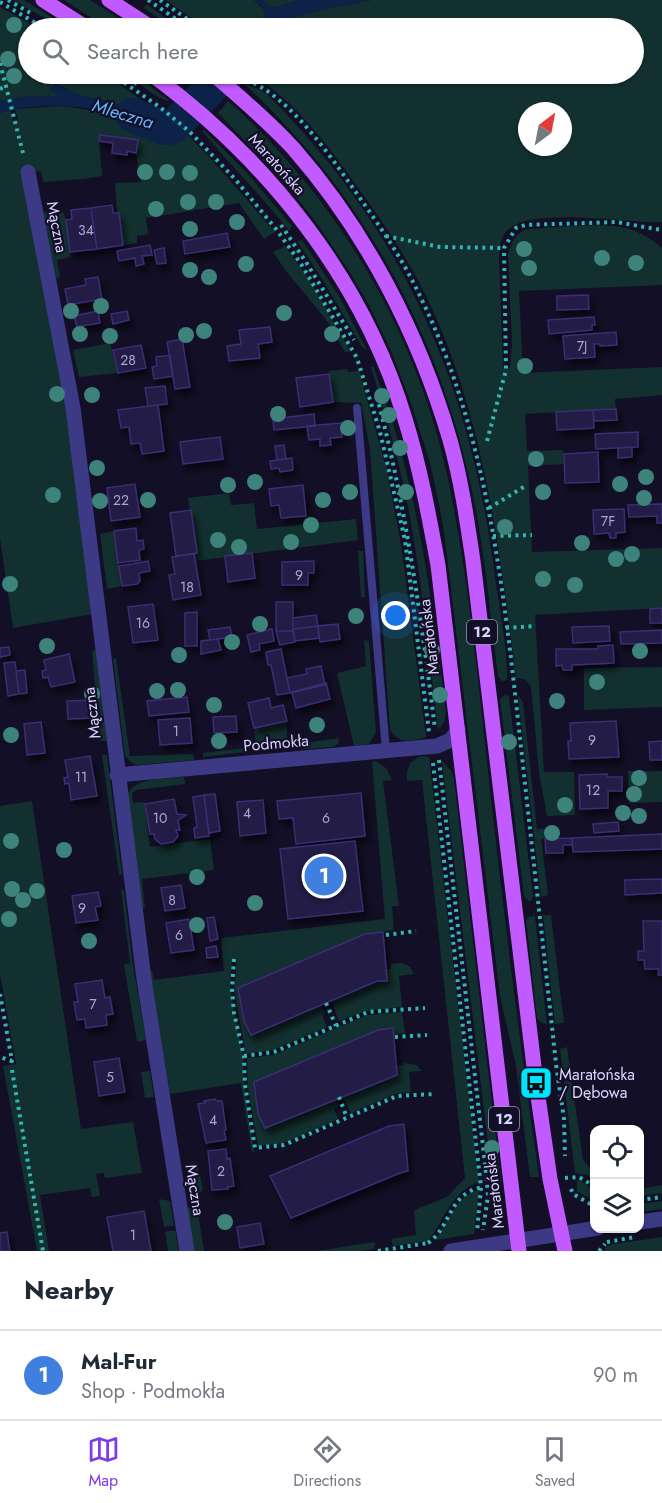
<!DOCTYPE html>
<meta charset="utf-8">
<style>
:root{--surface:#fff;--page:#f2f2f3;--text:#1f2937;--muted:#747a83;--line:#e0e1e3;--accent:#7c3aed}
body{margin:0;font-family:Jost,sans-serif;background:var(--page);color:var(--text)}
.controls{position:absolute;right:18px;bottom:18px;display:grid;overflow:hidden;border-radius:12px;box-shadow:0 2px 4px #0004}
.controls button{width:54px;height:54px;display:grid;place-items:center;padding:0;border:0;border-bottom:2px solid var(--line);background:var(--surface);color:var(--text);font:30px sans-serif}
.compass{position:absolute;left:518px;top:102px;width:54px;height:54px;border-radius:50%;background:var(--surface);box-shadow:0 2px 4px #0004;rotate:32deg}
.you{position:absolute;left:396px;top:616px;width:21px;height:21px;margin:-15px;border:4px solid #fff;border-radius:50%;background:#1a73e8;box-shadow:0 0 0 9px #1a73e833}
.badge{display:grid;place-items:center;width:39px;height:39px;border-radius:50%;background:var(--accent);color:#fff;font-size:20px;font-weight:700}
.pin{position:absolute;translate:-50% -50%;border:3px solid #fff;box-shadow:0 2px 6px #0006}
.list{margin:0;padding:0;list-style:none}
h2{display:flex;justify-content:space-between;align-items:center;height:78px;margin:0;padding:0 24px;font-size:26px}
h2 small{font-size:20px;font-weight:400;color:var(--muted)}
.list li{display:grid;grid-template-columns:39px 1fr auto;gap:18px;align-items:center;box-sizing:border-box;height:90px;padding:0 24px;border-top:2px solid var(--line)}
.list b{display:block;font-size:22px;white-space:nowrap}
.list p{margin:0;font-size:20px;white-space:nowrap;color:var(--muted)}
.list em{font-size:20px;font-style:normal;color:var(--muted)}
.icon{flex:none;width:33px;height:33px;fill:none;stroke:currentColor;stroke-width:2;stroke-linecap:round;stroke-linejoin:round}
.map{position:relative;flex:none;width:662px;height:1251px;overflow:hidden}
.search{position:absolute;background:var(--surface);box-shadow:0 2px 4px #0004;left:18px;right:18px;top:18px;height:66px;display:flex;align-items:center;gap:15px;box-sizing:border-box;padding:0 21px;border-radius:33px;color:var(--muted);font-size:22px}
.sheet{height:168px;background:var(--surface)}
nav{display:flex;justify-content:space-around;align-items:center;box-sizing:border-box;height:84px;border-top:2px solid var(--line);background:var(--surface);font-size:16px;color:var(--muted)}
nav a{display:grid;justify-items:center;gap:3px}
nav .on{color:var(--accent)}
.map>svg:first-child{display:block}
</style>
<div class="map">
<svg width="662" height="1251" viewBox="0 0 662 1251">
<defs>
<filter id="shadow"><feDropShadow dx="3.5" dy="6" stdDeviation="3" flood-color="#0009"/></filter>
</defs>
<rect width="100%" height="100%" fill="#130f26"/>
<path fill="#12302f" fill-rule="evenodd" d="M13 0H24L69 28H62Z
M64 0H90L134 28H107Z
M166 0H254L264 10 266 15 255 28H205Z
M262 0H300L273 8Z
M371 0H662V222C629 224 525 204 505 233 500 239 500 248 499 255L503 368H510L512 343 508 254C511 242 516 232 528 229 555 228 611 220 635 231 645 235 654 241 662 248V285L519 291 523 373 662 367V395L615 399 616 409 525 414 527 451 563 450 564 464 528 466 532 552 662 548V608L535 615 544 772H574L575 815 547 816 539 773 531 687 525 679 516 678C499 544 483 406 420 284 402 250 379 216 356 185 327 144 294 100 251 74H634V28H271C294 12 343 6 371 0ZM527 111H563V147H527Z
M146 4 181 28H182H173L144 8Z
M0 7 38 28H28V74H105L168 119H153L111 102 82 96 54 83 59 95 57 97 31 96 0 101Z
M126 74H134L170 101C155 99 139 82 126 74Z
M244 84 261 90 269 96C406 235 470 384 495 576 499 607 508 650 507 680L502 681 498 676C490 614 485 552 472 491 440 336 362 191 244 84Z
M228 101C338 198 418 335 448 479 470 584 479 692 491 799 505 925 521 1051 539 1177H530L516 1066 500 996 445 539 440 509 430 463 412 406 392 353 370 307 349 271 318 225 282 179 218 113Z
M61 106 107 112 165 135 187 134 213 161 275 232 264 239 239 203 146 218 148 234 137 236V243L123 245 119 213H117L115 183 141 182 136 153 138 140 99 141 102 176 84 179 43 182 41 171 22 174 67 416 93 614 13 628 0 538V113L10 110 13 120 18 119 15 109Z
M204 130 247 173 292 226 289 231C262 196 230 165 202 131Z
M62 209 66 220 71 257 57 260 60 277 56 278 43 212Z
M302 240 339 296 367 350 362 347 324 282 297 241Z
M285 246 310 281 350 351 345 352 328 322 286 271 273 252Z
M110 343 118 373 79 377 73 350Z
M373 366C417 479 431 593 446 713L444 722 438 730C430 665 424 600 413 535 404 478 388 422 371 367Z
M347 369 348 372 359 371 386 467 401 544 426 737C413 741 397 745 390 729L370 449 361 403 333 402 329 371Z
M229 493 231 505 254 503 257 529 356 519 358 540 195 561 194 554 197 553 188 498Z
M114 531 122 586 107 589 100 534Z
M358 551H363L365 597H361Z
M364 640 369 641 376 732 369 744 354 746 337 673 366 666Z
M96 650 107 741H100L92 651Z
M116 658 130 756 193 754 194 760 136 765 132 763 125 756 113 659Z
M662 667V707L584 710V668Z
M505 695 509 696 533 896 531 901H528L524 896 500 699Z
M518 695 523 702 537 829H548L549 838 541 839 548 895 541 897Z
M287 721V745L256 747 254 728Z
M339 738 338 744 333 747 305 749 299 744Z
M245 748V752L203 757V753Z
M102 755H107L122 874 119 875Z
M420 756 429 757 479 1182C450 1192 446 1219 428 1241L393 1246 391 1239 416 1235 414 1210 447 1197 465 1178 422 780 407 781V771L411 762Z
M375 761 386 768 392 780 383 781 399 906H392L394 930 386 931 238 988 244 1021 251 1034 321 1005 325 1014 322 1015 327 1027 273 1050 246 1054 234 989 237 960 232 959 230 988 243 1057 244 1085 254 1152H252L241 1083 170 1094 150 972 152 970 154 980 224 971 221 938 385 919 372 762Z
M442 761 452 772 454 779 501 1181 495 1182 492 1177Z
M628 771H662V802L629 803Z
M184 777 185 784 136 790 132 793 133 803 144 802 150 847 210 839 214 870 142 879 145 908H141L128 795C132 777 168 779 184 777Z
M32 801 81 1129 133 1122 142 1173 105 1178 104 1173 96 1174 100 1196 92 1197 90 1188 40 1195 49 1251H37L3 1066 16 1064 0 974V806Z
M121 890H124L133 965 146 1040 137 1042 124 965 130 963Z
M543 915H551L564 1023 555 1024Z
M535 916 547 1025 540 1022 537 1018 526 920 529 917Z
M402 963 410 967 414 974 399 976 402 1007 366 1011 339 1021 331 1000 377 981 387 980 386 969H391V964Z
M402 1012 405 1033 393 1034V1028L378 1030 254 1082 258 1114 265 1128 336 1099 339 1106 334 1109 338 1119 284 1143 258 1146 248 1088 247 1058 273 1055 367 1015Z
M567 1047 583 1160 594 1172V1181L587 1175 575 1173 560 1049Z
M403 1063 416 1065 422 1071 409 1072 411 1092 395 1094 351 1113 342 1096 397 1075 396 1065H403Z
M150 1071 154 1097 145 1098 141 1072Z
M190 1162 197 1163 203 1189 200 1193 195 1194Z
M577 1180 582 1181 594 1191V1201L577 1191Z
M662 1185V1193L640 1196V1189Z
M479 1190 474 1234 436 1240C446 1223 458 1194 479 1190Z
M159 1199 170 1201 174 1226 164 1227Z
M662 1201V1209L640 1212V1204Z
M197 1207 204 1251H193L187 1208Z
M175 1230 179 1251H168L165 1232Z
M662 1237V1251H604L606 1247 614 1244Z
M375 1242 374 1249 360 1251H316Z"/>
<path fill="#0c2248" d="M254 0H262L273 8 300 0H371L317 11 283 21 271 28H255L266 15 261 6Z
M54 83 82 96 111 102 153 119H168L187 134C158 140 134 120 107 112 77 104 29 103 0 113V101L31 96 57 97 58 95 49 90Z"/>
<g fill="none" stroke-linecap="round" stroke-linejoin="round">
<path stroke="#0c2248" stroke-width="34" d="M132 115 164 128H168L175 125 224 74"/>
</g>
<path fill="#241b47" stroke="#3b2d73" stroke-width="1.5" filter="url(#shadow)" d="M100 135 138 140 136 153 127 151V155L112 153 113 143 99 141Z
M112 205 113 213H119L123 245 97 249 91 208Z
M91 208 97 249 70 252 66 220 72 219 71 210Z
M227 233 230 247 185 254 183 241Z
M150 245 152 255 142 256 144 264 136 266 135 258 119 261 117 251Z
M164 248 166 263 157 264 154 250Z
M98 277 102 299 68 305 65 289 86 285 85 279Z
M588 295 589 309 557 310V296Z
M98 311 100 323 77 327 74 316Z
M127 311 129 320 113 324 111 314Z
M594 317 595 325H592V330L549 334 548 320Z
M270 327 272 342 258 344 260 358 229 361 227 346 241 344 239 330Z
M616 332 617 345 600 346V344H594L595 357 565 359 563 336Z
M182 339 190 387 175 389 167 342Z
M141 345 146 368 118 373 113 350Z
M170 355 173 376 154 379 152 367 157 366 156 357Z
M329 374 333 402 300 407 296 378Z
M165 386 167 404 148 406 145 388Z
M158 405 164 451 142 454 140 443 131 444 129 427 121 428 118 410Z
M616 409 617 420 594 421 593 410Z
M593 410 594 428 557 430 556 412Z
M314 414 315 426 274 430 273 419Z
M341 423 342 437 330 438 331 445 320 446V439L309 440 307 426Z
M638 432V447L596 449 595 434Z
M220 437 223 459 183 464 180 442Z
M284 445 286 459 277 460 275 446Z
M632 447V457L618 458V448Z
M598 452 599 482 565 483 564 454Z
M292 458 293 470 280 472 279 468 271 469 270 461Z
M135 484 140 517 111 521 107 488Z
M303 485 306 516 281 518 279 505 271 506 269 489Z
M662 504V523H657V516L629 517 628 505Z
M624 509 625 532 616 533V538H610L609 533 594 534 593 510Z
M191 510 197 553 176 556 170 513Z
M136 528 137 541 143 540 144 549 139 550 140 560 118 563 114 531Z
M252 553 255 578 228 582 225 556Z
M194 554 201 595 173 600 169 575 175 574 172 557Z
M148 561 150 571 139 573 140 581 137 584 122 586 119 566Z
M314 561V573H308V585H282V562Z
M276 602H293V631H276Z
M153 604 158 640 133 643 128 607Z
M662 608V623H650V609Z
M197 612V646H185V613Z
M316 615 318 626 293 629V618Z
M338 624 340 639 320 642 318 626Z
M318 626 319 638 295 641 293 629Z
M609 626 610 641 573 643 572 627Z
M230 627 232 637 210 640 208 630Z
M272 629 274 641 259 644 260 650 251 652 247 635Z
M662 630V643L621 644 620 632Z
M276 631H293L295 642 280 645Z
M218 639 221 650 201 654V641Z
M613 645 614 663 572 665V670H563L562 665 556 666V649H598V646Z
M9 647 10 655 0 657V648Z
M281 649 290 693 277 695 271 665H268L266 652Z
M69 654 75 682 51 687 48 677 43 678 42 671 46 670 44 660Z
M15 662 19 694 8 696 4 663Z
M321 666 325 685 290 693 287 678 307 674 306 669Z
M25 670 27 693 19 694 16 671Z
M326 683 330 699 296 708 292 692Z
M187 697 189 712 149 716 147 701Z
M269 698 271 708 283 705 287 721 254 728 248 703Z
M93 700 94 718 68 719 67 701Z
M236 716 237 732 214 733 213 717Z
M190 718 192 743 160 745 158 720Z
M616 721 619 757 569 759 568 741H571L570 723Z
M41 722 45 753 27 755 24 724Z
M662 741V760H650L649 742Z
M90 756 97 796 71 800 69 783 65 784 64 778 68 777 65 760Z
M607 774V777H622V791H608V808L580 809 579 775Z
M361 793 365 836 296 844 293 818 279 819 277 801Z
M215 794 220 831 209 833 204 795Z
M204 795 209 836 195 838 194 828 197 827 193 797Z
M174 799 177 814 186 815 178 820 180 830H176L178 836 173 842 161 844 155 839 154 834H150L145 804Z
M263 800 266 833 240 836 237 802Z
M618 822 619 831 594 833 593 824Z
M662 834V849L573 852 572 838Z
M572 838V845H563V853H546L545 839Z
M355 841 363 911 288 919 280 849Z
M662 879V893L625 895V880Z
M181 885 185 908 165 911 161 888Z
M98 892 101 906 95 907 98 920 76 923 72 896Z
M214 917 218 939 210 941 207 918Z
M189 919 194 950 171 953 166 923Z
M643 921H662V975H658L659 969H645L644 960H638V951H644Z
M383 932 387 981H377L251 1035 244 1021 238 988 365 934Z
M216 946 218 957 207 958 206 948Z
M102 980 105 998 110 997 113 1014 106 1015 107 1025 86 1028 85 1019 77 1020 74 1002H78L75 984Z
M393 1028 397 1075 265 1128 258 1114 254 1082 378 1030Z
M119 1058 125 1092 99 1096 94 1062Z
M215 1099 216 1101H222L226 1130H224L226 1140 206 1143 198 1104 205 1103 204 1101Z
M404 1124 408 1171 400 1173 291 1218 270 1176 389 1126Z
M226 1149 227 1159 230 1158 234 1186 227 1187 228 1189 212 1190 208 1151Z
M144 1211 151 1251H113L107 1217Z
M260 1223 264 1244 240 1248 237 1227Z
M7 1232 10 1251H0V1233Z"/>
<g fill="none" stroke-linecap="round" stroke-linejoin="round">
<path stroke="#2fb8b0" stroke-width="4" stroke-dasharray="3 4.5" stroke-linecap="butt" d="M8 0 32 14
M148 0 189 28
M160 0 200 28
M0 2 44 28
M0 63 24 157
M112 74 161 108 190 132 235 179 276 229 301 264 357 358 380 432 405 540 429 732
M122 74 137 84
M247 74 259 83
M247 80C287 96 323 146 348 181 371 214 396 248 414 284 489 430 504 595 522 756 533 858 545 961 556 1064L564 1119 565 1156
M0 89 7 86
M281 225 306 262 354 340
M386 236 440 247 504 248
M377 397C406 506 421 617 435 729
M487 441 506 370 504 248 516 228 525 225 616 222 662 230
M489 508 527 485
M493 536 532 535
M506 628 536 626
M439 760 487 1182 488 1196 483 1230
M433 763 481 1187 477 1232
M386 935 416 931
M234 959 232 989 234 1013 244 1056 245 1085 255 1148 284 1145 397 1096 434 1094
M0 994 12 1061 0 1057
M326 1003 336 1026
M395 1037 427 1035
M244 1056 274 1052 368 1012 425 1008
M12 1070 43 1251
M339 1097 347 1118
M565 1178 579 1177 594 1186
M571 1189 573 1194 594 1206
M640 1200 662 1197
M607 1242 635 1237
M428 1243C452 1226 448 1193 483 1187
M378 1251 428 1243
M599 1251 605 1244"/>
<path stroke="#3d3a85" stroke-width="8" d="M357 408 386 751"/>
<path stroke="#3d3a85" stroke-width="15" d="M28 172 73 408 144 979 187 1251
M117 775 437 746 451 740 458 729
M640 1222 662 1219
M451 1251 598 1228"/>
<path stroke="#c25bff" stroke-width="15" d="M43 0 87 28
M109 0 152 28
M151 74C268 160 363 279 405 419 420 467 429 516 438 565L519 1251
M213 74C240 97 268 121 293 148 366 231 419 334 450 440 461 479 467 520 473 561L536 1083 550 1179 565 1251"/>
</g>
<g fill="#3d827b">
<circle cx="14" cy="25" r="8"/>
<circle cx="8" cy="59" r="8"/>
<circle cx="14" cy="76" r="8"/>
<circle cx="145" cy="172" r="8"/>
<circle cx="167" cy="172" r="8"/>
<circle cx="190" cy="173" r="8"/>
<circle cx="188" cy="202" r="8"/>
<circle cx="216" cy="202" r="8"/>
<circle cx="156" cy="209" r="8"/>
<circle cx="237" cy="222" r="8"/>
<circle cx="190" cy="229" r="8"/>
<circle cx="524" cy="249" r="8"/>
<circle cx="602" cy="258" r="8"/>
<circle cx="636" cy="263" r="8"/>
<circle cx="246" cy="264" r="8"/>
<circle cx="529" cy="268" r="8"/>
<circle cx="190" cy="270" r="8"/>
<circle cx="209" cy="277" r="8"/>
<circle cx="101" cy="306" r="8"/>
<circle cx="71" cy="311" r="8"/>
<circle cx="284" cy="313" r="8"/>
<circle cx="204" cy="331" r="8"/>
<circle cx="80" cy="334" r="8"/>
<circle cx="332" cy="334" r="8"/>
<circle cx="186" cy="335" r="8"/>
<circle cx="110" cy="336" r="8"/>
<circle cx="525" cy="366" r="8"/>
<circle cx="57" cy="394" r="8"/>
<circle cx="92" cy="395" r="8"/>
<circle cx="382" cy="396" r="8"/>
<circle cx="278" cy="414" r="8"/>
<circle cx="389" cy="415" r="8"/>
<circle cx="348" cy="428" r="8"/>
<circle cx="400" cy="448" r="8"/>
<circle cx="536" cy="459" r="8"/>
<circle cx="97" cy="468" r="8"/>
<circle cx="646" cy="477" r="8"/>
<circle cx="255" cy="482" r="8"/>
<circle cx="620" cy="484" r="8"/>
<circle cx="228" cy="485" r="8"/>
<circle cx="350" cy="492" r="8"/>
<circle cx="406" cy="492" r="8"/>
<circle cx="543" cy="492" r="8"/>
<circle cx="53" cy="495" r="8"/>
<circle cx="644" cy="498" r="8"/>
<circle cx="148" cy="500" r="8"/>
<circle cx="323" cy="500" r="8"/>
<circle cx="100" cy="501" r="8"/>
<circle cx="311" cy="525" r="8"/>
<circle cx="505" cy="527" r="8"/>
<circle cx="218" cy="540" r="8"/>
<circle cx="291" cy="542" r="8"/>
<circle cx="582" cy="543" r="8"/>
<circle cx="239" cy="547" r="8"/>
<circle cx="632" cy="554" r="8"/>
<circle cx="616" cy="559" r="8"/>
<circle cx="543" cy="579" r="8"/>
<circle cx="10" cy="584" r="8"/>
<circle cx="575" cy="585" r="8"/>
<circle cx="356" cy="616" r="8"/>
<circle cx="260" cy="624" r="8"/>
<circle cx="232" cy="642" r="8"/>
<circle cx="47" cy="646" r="8"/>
<circle cx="432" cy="650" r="8"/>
<circle cx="640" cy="651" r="8"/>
<circle cx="179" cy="655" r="8"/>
<circle cx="597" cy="682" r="8"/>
<circle cx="178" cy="690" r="8"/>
<circle cx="157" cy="691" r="8"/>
<circle cx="92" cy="694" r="8"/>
<circle cx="440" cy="695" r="8"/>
<circle cx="557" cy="701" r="8"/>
<circle cx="214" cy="705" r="8"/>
<circle cx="317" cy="725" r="8"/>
<circle cx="11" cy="735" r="8"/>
<circle cx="219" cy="741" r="8"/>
<circle cx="509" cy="742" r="8"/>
<circle cx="639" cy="778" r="8"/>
<circle cx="634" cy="794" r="8"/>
<circle cx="565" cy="805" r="8"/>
<circle cx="623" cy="813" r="8"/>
<circle cx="639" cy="816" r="8"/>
<circle cx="552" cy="833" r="8"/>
<circle cx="11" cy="841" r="8"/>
<circle cx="64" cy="850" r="8"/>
<circle cx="197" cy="877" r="8"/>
<circle cx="12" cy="889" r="8"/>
<circle cx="37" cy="891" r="8"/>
<circle cx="23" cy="900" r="8"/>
<circle cx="255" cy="903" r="8"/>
<circle cx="9" cy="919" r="8"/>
<circle cx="197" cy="925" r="8"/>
<circle cx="89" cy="941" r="8"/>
<circle cx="492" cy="1148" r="8"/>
<circle cx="225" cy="1222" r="8"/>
</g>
<defs>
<g id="bus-square" transform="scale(1.725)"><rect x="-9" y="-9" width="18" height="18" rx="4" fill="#00e5ff" stroke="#130f26"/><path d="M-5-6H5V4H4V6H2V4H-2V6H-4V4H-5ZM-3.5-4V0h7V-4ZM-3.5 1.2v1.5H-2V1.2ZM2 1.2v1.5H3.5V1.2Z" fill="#111"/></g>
</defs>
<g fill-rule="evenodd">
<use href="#bus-square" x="536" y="1083"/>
</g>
<g text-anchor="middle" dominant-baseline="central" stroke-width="4.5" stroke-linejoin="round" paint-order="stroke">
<g font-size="14" fill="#aca6d1">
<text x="86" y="230">34</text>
<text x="582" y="346">7J</text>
<text x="128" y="360">28</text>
<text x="121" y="500">22</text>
<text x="608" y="521">7F</text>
<text x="299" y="575">9</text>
<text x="187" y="587">18</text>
<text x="143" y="623">16</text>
<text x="176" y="731">1</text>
<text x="592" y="740">9</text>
<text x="81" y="777">11</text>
<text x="593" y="790">12</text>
<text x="247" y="813">4</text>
<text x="160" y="818">10</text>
<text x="326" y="818">6</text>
<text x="172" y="900">8</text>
<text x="82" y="908">9</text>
<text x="179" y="935">6</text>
<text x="93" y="1004">7</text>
<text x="110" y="1077">5</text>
<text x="213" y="1120">4</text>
<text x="221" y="1171">2</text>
<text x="133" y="1235">1</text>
</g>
<g fill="#130f26" stroke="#9e99be" stroke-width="1.5">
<rect x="467" y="620" width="30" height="24" rx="4.5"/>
<rect x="489" y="1107" width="30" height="24" rx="4.5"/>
</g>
<g font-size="15" font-weight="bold" fill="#d9d4ff">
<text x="482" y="632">12</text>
<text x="504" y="1119">12</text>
</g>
<g font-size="16" fill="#d9d4ff" stroke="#130f26">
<text transform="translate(277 164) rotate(48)">Maratońska</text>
<text transform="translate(57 227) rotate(79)">Mączna</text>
<text transform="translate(429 637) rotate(-97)">Maratońska</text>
<text transform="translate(92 713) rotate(-97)">Mączna</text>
<text transform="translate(276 743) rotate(-5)">Podmokła</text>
<text transform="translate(195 1190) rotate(81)">Mączna</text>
<text transform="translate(494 1191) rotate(-97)">Maratońska</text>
</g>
<g font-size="16" fill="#d9d4ff" stroke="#130f26" text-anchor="start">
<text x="559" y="1074">Maratońska<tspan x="559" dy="18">/ Dębowa</tspan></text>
</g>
<g font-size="18" font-style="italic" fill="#62b6ff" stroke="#130f26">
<text transform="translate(123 114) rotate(17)">Mleczna</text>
</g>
</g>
</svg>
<div class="controls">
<button><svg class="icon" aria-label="locate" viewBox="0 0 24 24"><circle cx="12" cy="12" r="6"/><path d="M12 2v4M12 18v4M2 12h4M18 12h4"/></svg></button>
<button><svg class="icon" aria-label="layers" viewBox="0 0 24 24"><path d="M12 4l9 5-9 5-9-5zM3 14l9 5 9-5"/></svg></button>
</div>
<svg class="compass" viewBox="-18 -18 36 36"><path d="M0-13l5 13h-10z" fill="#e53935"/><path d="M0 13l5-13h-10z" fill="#747a83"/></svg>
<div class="you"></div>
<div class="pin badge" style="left:324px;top:876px;background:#3f7fe0">1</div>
<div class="search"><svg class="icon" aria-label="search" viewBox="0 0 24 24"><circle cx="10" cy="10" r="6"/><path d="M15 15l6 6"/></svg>Search here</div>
</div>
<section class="sheet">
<h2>Nearby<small></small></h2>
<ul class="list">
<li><span class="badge" style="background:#3f7fe0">1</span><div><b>Mal-Fur</b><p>Shop · Podmokła</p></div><em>90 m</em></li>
</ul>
</section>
<nav>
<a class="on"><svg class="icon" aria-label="map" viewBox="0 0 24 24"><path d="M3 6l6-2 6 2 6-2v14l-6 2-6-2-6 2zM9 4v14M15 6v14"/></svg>Map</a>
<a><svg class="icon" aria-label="directions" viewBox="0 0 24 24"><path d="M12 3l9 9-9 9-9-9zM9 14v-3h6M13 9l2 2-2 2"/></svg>Directions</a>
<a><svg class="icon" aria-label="saved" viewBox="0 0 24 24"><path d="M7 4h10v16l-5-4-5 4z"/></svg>Saved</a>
</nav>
